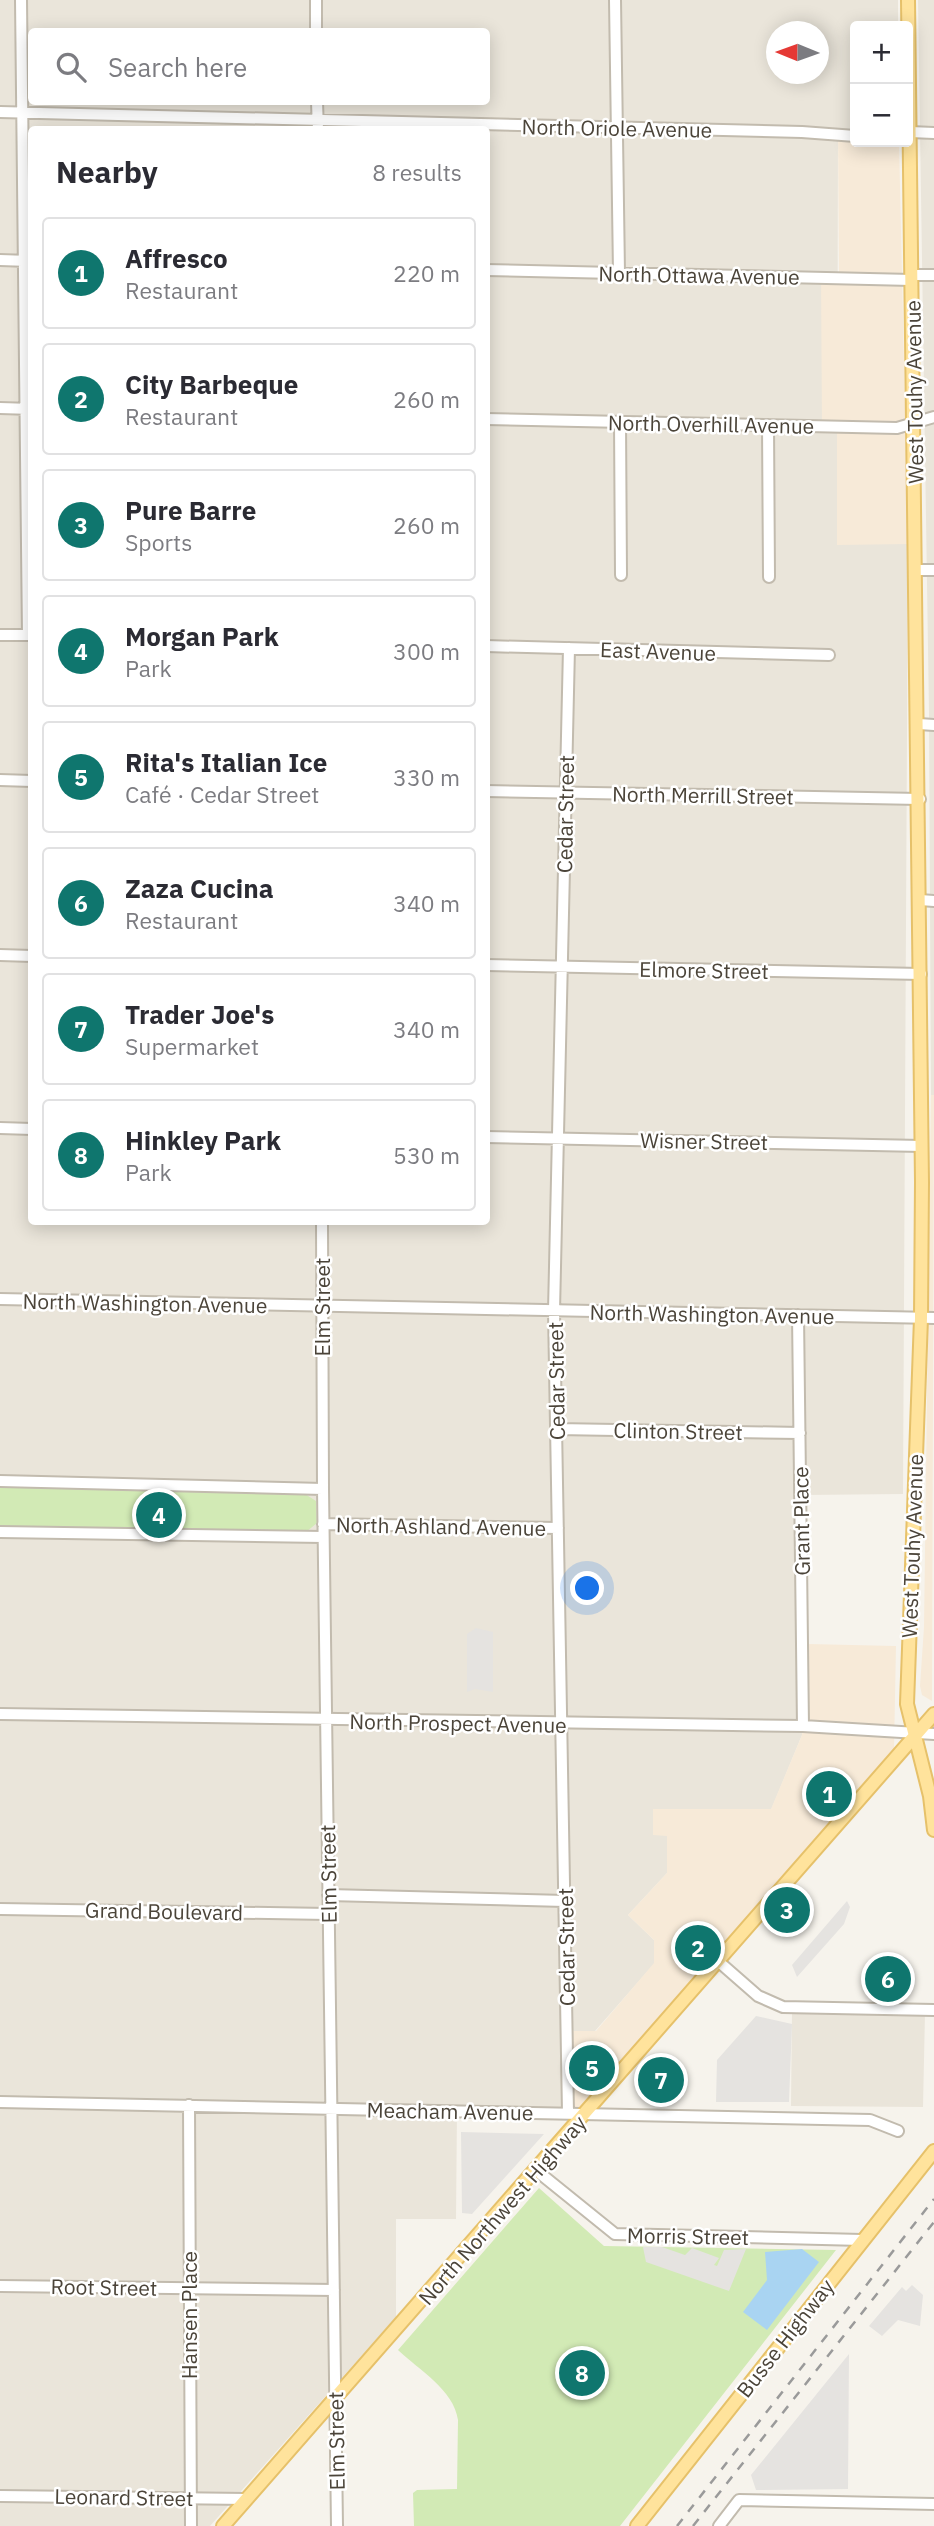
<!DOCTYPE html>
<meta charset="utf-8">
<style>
:root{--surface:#fff;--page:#f7f7f7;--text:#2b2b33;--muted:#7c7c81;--line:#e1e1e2;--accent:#0f766e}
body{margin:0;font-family:"IBM Plex Sans",sans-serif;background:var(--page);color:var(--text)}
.controls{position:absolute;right:21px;top:21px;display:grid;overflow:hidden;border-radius:7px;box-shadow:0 4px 18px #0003}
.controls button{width:63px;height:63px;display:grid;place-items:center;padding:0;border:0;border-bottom:2px solid var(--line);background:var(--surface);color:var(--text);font:35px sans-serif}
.compass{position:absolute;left:766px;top:21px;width:63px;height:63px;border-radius:50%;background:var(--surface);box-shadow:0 4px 18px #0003;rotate:271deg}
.you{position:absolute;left:588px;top:1589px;width:24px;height:24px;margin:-18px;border:5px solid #fff;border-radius:50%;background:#1a73e8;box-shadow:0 0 0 10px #1a73e833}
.badge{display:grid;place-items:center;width:46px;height:46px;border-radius:50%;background:var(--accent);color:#fff;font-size:23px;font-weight:700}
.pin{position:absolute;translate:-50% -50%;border:4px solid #fff;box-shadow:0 2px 7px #0006}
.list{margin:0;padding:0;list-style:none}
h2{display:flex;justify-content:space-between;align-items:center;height:91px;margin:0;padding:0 28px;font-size:30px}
h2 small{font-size:23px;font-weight:400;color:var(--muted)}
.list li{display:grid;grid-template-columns:46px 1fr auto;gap:21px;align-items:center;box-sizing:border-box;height:112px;margin:0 14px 14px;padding:0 14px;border:2px solid var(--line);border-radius:7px}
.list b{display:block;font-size:26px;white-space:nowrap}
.list p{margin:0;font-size:23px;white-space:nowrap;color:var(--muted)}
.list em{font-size:23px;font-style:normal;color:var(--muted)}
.icon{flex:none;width:38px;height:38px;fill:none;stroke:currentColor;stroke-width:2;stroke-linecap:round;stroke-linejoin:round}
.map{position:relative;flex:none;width:934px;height:2526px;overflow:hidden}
.search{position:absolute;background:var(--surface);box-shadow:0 4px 18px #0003;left:28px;top:28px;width:462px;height:77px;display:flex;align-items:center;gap:18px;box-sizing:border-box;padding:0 24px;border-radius:7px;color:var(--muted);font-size:26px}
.panel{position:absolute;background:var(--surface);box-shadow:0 4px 18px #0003;left:28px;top:126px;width:462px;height:1099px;border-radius:7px}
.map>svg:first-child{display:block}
</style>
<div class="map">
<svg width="934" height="2526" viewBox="0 0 934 2526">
<rect width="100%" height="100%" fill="#f6f3ec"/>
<path fill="#eae5da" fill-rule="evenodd" d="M0 0H898V26H855V133L838 134 837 544H908L903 1494 803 1495 802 1735 771 1810 653 1809 667 1835V1873L628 1915 654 1940V1964L595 2031 565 2110 457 2109 456 2219H396V2317L210 2526H0ZM32 32H486V102H32ZM776 32H818V74H776ZM32 130H486V1222H32Z
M918 0H934V1095H931L929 712Z
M792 2013H925L923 2107 791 2106Z"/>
<path fill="#f7ead8" d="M838 133H855V142H899L908 544 837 545V432L822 431 821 274H839Z
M931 1095H934L932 1701 922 1695 920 1686 924 1627Z
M808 1644 896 1646 894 1749 576 2112 565 2110V2031H596L654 1963V1940L628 1915 667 1873V1836L653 1835V1809H771L802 1735Z"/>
<path fill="#d2eab5" d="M0 1487 305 1494 316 1501 317 1523 306 1532 0 1528Z
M539 2188 604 2246 836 2250 620 2526H414L413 2493 417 2490 457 2489 458 2420C454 2390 419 2370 398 2350Z"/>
<path fill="#e5e3e0" d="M476 1628 493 1632V1692L475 1689 467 1692V1634Z
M847 1901 850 1907 844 1924 797 1977 792 1965Z
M756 2016 792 2024 789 2102H716L717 2060Z
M461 2132 544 2134 472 2214 462 2213Z
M643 2247H662L685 2255 692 2248 719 2258 714 2265 717 2266 724 2250 746 2249 729 2291 646 2262Z
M912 2285 923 2295 920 2326 898 2320 882 2336 869 2326 902 2287 906 2291Z
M849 2354 848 2489 756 2490 751 2475Z"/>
<path fill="#a9d4f2" d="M802 2249 819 2262 767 2330 743 2312 767 2280 765 2252Z"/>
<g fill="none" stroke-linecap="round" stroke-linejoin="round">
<g stroke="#c2bbae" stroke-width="14">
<path id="minor" d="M21 0 28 635
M316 0V32
M615 0 619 273
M317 102 318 130
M0 112 802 132 855 136
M910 132 934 133
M0 260 29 261
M486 270 912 280
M912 275H934
M0 408 32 409
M486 419 897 428 934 417
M620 422 621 575
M768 425 769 577
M917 570H934
M0 635H32
M486 646 829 655
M919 724 934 725
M0 780 32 781
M486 791 920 799
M920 900 934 901
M0 955 32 956
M486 965 921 974
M0 1128 32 1129
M486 1137 922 1146
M322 1222 323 1489 337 2526
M0 1299 934 1318
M798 1315 803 1726
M557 1429 800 1433
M0 1481 323 1489
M323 1524 558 1528
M0 1532 323 1537
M0 1714 803 1726 934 1734
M328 1895 565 1901
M0 1909 328 1914
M718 1961 758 1996 783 2007 934 2010
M0 2102 870 2120 898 2131
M189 2105 191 2526
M568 2113 554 1311 569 648
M537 2171 615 2234 862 2240
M0 2286 334 2290
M0 2496 247 2499
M719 2526 739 2500 934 2504"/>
</g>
<g stroke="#e6c16a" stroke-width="16">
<path id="major" d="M908 0 922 1182 921 1318 907 1704 930 1796 934 1830
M223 2526 934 1714
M637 2526 934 2151"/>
</g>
<use href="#minor" stroke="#fff" stroke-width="10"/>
<use href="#major" stroke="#ffe39c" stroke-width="12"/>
<path stroke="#9a9a9a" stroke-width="2.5" stroke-dasharray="9 9" stroke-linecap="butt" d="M677 2526 934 2199
M693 2526 934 2222"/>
</g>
<g text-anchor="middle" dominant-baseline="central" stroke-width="5" stroke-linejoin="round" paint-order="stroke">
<g font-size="21" fill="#4b4439" stroke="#fff">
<text transform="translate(617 128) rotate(1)">North Oriole Avenue</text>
<text transform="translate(699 275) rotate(1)">North Ottawa Avenue</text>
<text transform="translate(914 392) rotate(-91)">West Touhy Avenue</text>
<text transform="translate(711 424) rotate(1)">North Overhill Avenue</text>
<text transform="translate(658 651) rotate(2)">East Avenue</text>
<text transform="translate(703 795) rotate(1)">North Merrill Street</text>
<text transform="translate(565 814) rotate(-89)">Cedar Street</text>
<text transform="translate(704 970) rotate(1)">Elmore Street</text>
<text transform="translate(704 1141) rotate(1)">Wisner Street</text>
<text transform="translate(145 1303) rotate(1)">North Washington Avenue</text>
<text transform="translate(322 1307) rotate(-90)">Elm Street</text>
<text transform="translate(712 1314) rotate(1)">North Washington Avenue</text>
<text transform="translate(556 1381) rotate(-91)">Cedar Street</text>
<text transform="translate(678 1431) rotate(1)">Clinton Street</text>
<text transform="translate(801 1521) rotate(-91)">Grant Place</text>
<text transform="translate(441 1526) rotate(1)">North Ashland Avenue</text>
<text transform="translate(912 1546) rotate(-88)">West Touhy Avenue</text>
<text transform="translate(458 1723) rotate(1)">North Prospect Avenue</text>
<text transform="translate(328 1874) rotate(-91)">Elm Street</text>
<text transform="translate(164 1911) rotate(1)">Grand Boulevard</text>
<text transform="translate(566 1947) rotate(-91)">Cedar Street</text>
<text transform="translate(450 2111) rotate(1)">Meacham Avenue</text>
<text transform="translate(502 2210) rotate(-49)">North Northwest Highway</text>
<text transform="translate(688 2236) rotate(1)">Morris Street</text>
<text transform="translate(104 2287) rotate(1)">Root Street</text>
<text transform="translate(189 2315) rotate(-90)">Hansen Place</text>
<text transform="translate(785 2338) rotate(-52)">Busse Highway</text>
<text transform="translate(336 2441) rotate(-91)">Elm Street</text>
<text transform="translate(124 2497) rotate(1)">Leonard Street</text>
</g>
</g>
</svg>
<div class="controls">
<button>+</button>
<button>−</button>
</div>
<svg class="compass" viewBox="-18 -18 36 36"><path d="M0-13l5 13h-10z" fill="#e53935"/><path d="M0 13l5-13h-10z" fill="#7c7c81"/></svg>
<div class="you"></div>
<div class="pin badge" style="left:829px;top:1794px">1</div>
<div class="pin badge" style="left:698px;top:1948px">2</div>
<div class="pin badge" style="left:787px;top:1910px">3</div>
<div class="pin badge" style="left:159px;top:1515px">4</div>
<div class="pin badge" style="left:592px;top:2068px">5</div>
<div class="pin badge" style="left:888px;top:1979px">6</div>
<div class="pin badge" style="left:661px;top:2080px">7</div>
<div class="pin badge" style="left:582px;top:2373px">8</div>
<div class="search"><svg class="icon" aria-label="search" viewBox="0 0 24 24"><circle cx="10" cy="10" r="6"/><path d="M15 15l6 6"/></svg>Search here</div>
<section class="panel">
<h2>Nearby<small>8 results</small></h2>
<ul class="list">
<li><span class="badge">1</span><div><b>Affresco</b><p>Restaurant</p></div><em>220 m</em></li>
<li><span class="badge">2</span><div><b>City Barbeque</b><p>Restaurant</p></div><em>260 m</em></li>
<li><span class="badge">3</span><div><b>Pure Barre</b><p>Sports</p></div><em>260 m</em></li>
<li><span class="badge">4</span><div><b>Morgan Park</b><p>Park</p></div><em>300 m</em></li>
<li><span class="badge">5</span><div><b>Rita's Italian Ice</b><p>Café · Cedar Street</p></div><em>330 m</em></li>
<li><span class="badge">6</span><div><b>Zaza Cucina</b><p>Restaurant</p></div><em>340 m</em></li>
<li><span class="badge">7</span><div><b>Trader Joe's</b><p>Supermarket</p></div><em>340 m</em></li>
<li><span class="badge">8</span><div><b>Hinkley Park</b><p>Park</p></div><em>530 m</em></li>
</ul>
</section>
</div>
